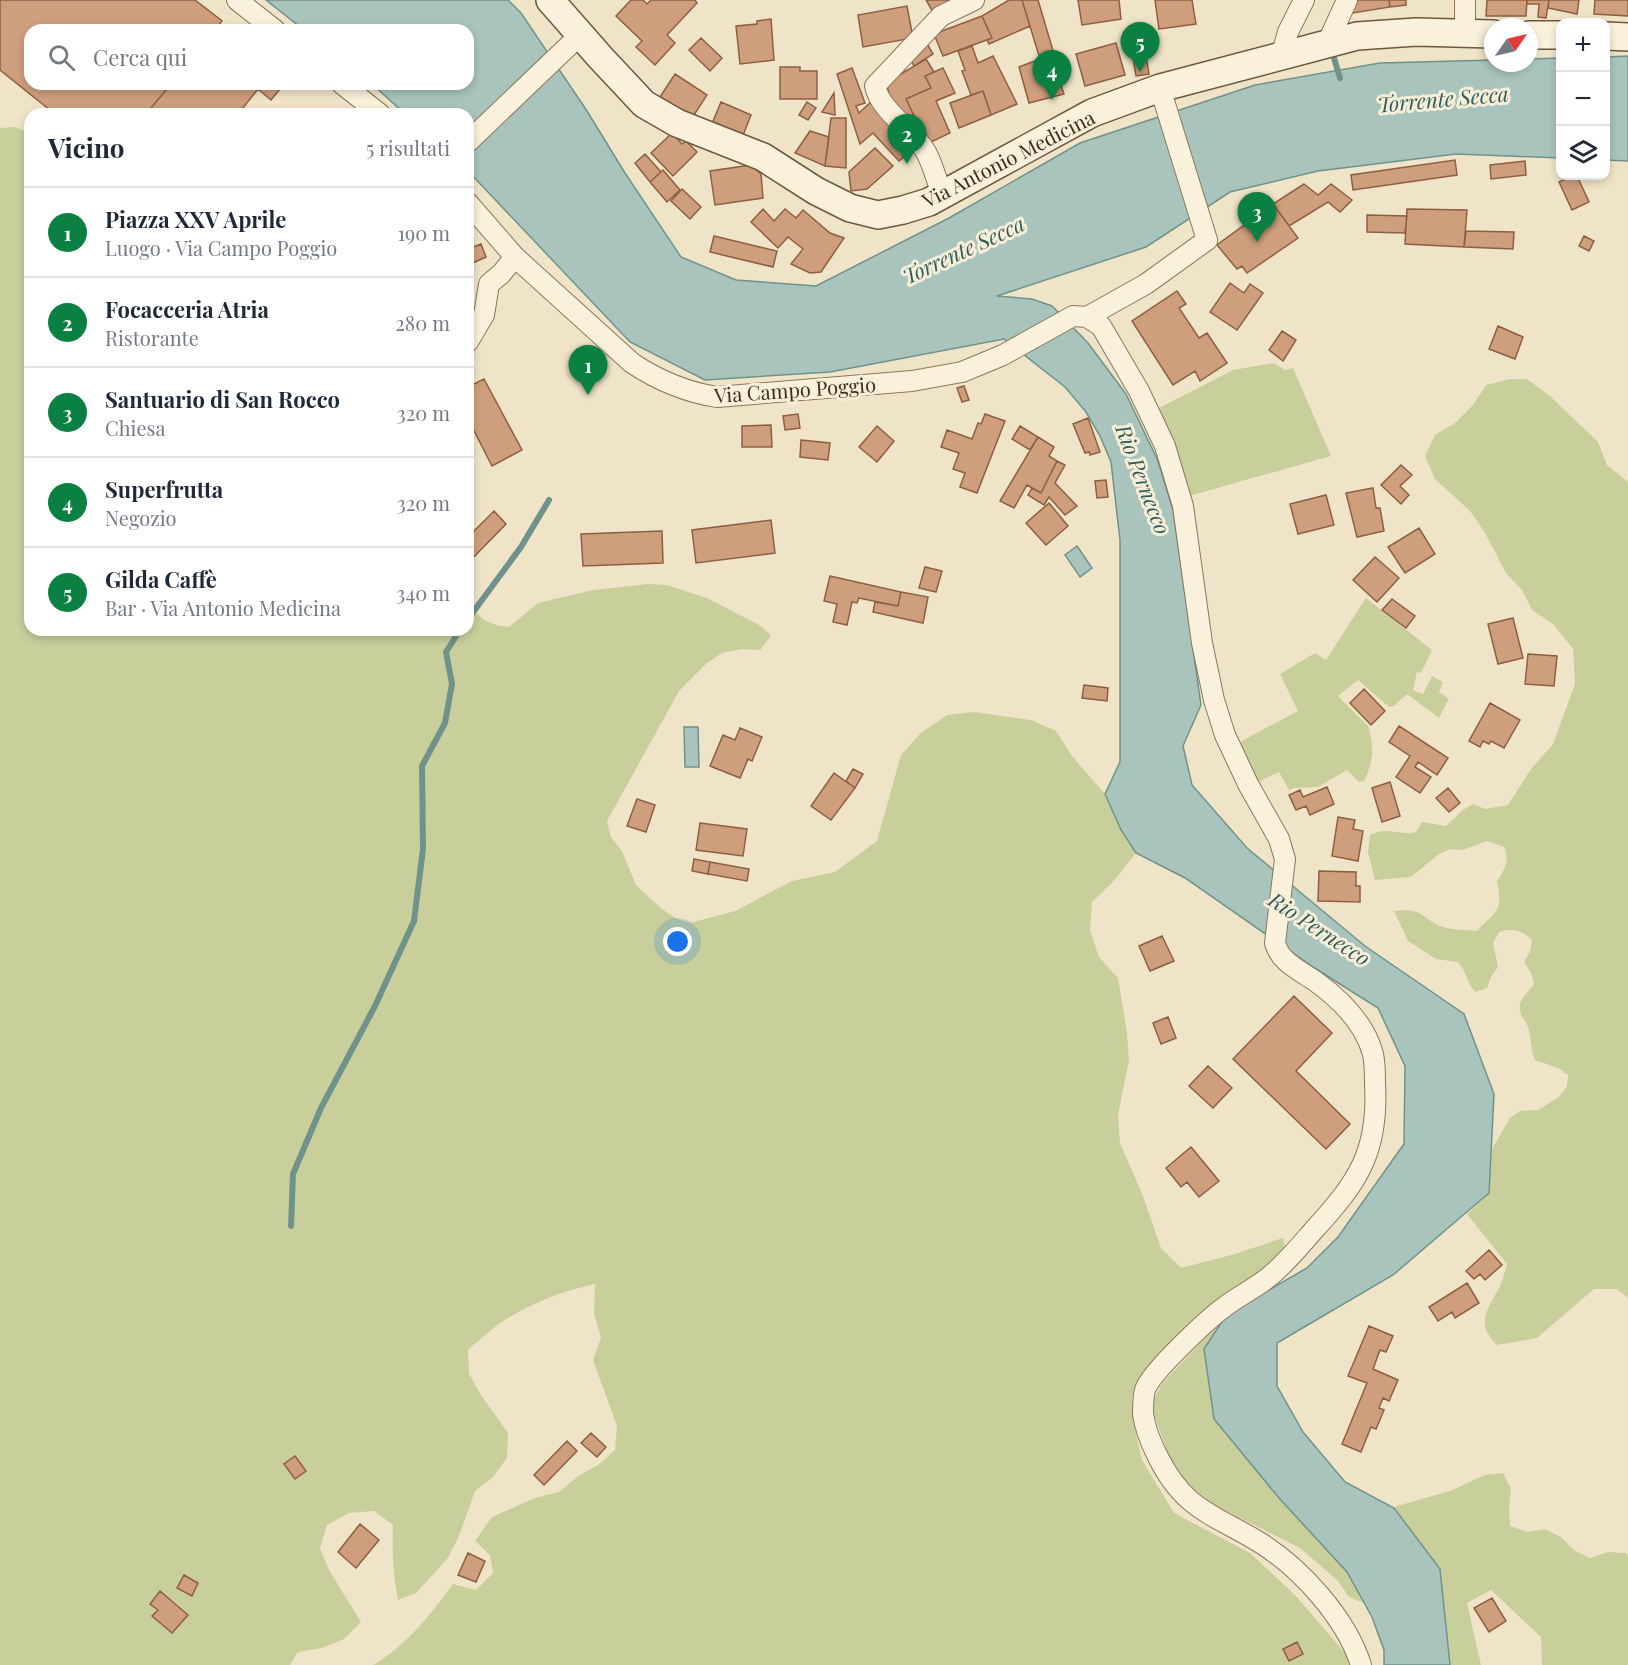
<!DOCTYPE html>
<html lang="it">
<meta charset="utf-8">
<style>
:root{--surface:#fff;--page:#f2f2f3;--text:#1f2937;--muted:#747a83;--line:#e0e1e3;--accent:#0b8043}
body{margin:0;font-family:"Playfair Display",serif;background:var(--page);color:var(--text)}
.controls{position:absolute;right:18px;top:18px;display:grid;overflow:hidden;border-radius:12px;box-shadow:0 3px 9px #0003}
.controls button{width:54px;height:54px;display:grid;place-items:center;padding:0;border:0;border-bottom:2px solid var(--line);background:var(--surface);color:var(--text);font:30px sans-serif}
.compass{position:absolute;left:1484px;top:18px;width:54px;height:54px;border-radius:50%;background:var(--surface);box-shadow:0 3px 9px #0003;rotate:56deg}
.you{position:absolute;left:678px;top:942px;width:21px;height:21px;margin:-15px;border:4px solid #fff;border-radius:50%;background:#1a73e8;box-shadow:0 0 0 9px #1a73e833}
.badge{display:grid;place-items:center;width:39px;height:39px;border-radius:50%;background:var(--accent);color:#fff;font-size:20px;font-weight:700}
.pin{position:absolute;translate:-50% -50px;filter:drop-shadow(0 2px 3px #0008)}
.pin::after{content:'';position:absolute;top:32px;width:21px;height:18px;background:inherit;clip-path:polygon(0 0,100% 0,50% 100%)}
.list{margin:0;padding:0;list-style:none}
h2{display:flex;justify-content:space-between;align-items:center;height:78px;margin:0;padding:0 24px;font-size:26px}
h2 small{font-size:20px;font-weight:400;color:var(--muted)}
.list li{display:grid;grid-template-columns:39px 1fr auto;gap:18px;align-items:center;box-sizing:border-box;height:90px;padding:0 24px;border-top:2px solid var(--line)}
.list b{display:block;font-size:22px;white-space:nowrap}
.list p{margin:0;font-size:20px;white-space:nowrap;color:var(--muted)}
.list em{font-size:20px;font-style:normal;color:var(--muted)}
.icon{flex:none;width:33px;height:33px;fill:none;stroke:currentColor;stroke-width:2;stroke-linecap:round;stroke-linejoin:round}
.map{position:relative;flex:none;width:1628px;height:1665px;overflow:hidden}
.search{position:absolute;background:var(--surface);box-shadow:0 3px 9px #0003;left:24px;top:24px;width:450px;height:66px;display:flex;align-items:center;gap:15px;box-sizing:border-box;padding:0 21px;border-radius:18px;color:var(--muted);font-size:22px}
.panel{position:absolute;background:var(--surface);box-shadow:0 3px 9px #0003;left:24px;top:108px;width:450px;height:528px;border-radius:18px}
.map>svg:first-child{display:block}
</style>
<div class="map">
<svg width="1628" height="1665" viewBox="0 0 1628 1665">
<rect width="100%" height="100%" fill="#f0e4c8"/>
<path fill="#c9cf9b" d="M15 127 30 133V630H468V602C479 619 489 625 509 627L538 603 593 590 649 584 667 585 707 598 761 626 771 636 760 650 742 649 722 653 707 663 679 691 607 821 611 837 622 851 636 885 662 909 677 919 690 923 735 911 792 881 835 872 877 841 901 755 921 733 947 715 974 712 1031 720 1056 731 1072 756 1105 794 1121 830 1136 853 1112 883 1092 902 1090 930 1099 957 1118 978 1127 1033 1129 1060 1118 1115 1120 1143 1143 1196 1161 1248 1181 1268 1235 1254 1283 1238 1286 1251 1257 1275 1231 1290 1185 1331 1142 1378 1132 1397 1135 1430 1142 1460 1174 1513 1250 1553 1295 1595 1346 1654 1349 1665H373C405 1647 432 1613 453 1584L476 1590 493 1573 490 1555 475 1541 492 1517 535 1498 559 1492 578 1476 598 1465 615 1450 617 1426 593 1360 601 1338 594 1314 595 1284C563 1290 528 1305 500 1323 489 1331 479 1341 468 1350L469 1374 481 1395 508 1433 507 1458 493 1477 475 1491 459 1536 448 1558 416 1593 398 1600C393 1574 392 1551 393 1525L374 1511 349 1513 327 1525 320 1548 329 1570 361 1622 344 1639 322 1648 298 1652 290 1665H0V128Z
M1274 363 1285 370 1293 368 1331 456 1189 496 1174 443 1159 408 1233 370Z
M1510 379H1527L1551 397 1598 442 1607 465 1628 482V1298L1617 1289H1594L1537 1338 1497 1345C1474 1322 1488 1310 1500 1286 1503 1279 1505 1271 1507 1264L1467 1214 1489 1193 1492 1149 1510 1118 1520 1111 1538 1110 1559 1097 1567 1086 1568 1075 1558 1068 1535 1060C1530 1049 1532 1038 1528 1027 1525 1019 1518 1014 1520 1004 1522 997 1530 990 1534 984L1531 973 1524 962 1530 952 1532 940C1521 930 1514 928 1499 932L1493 943 1498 967 1491 977 1487 988 1475 992C1466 982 1467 972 1458 962L1436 959 1408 941 1394 911C1424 907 1420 918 1443 927 1454 930 1466 930 1477 931 1497 909 1503 913 1497 881 1505 870 1510 860 1504 847L1487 841 1463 850 1450 849 1439 854 1411 877 1375 880 1368 852 1370 835C1388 826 1397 836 1416 832L1422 822 1446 826 1463 810 1473 804 1485 809 1508 805 1531 769 1553 744 1575 684 1573 649 1553 624 1532 610 1522 590 1506 573 1484 531 1470 511 1435 479 1425 456 1435 435 1455 423 1473 405 1486 385Z
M1366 598 1432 650 1421 673 1417 672 1413 690 1423 694 1432 676 1443 682 1439 692 1449 699 1439 718 1407 694 1394 706 1389 707 1358 680 1338 696 1368 726C1375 748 1373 760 1365 780L1359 782 1347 770 1318 787 1295 788 1289 790 1279 772 1256 783 1238 743 1298 711 1280 674 1315 653 1326 660Z
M1227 1314 1279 1498 1347 1572 1364 1603 1349 1597 1337 1580 1300 1548 1212 1504 1183 1481 1171 1463 1151 1406 1161 1385Z
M1503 1473 1511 1489 1509 1508 1510 1526 1527 1532 1545 1529 1561 1537 1574 1550 1590 1558 1608 1552 1626 1553 1628 1557V1665H1542L1541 1637 1491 1590 1467 1603 1481 1665H1450L1440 1569 1394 1508 1397 1506 1450 1491 1485 1475Z"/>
<path fill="#a9c4bc" stroke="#6f938a" stroke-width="1.5" d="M266 0H508L521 13 587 111 625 173 681 257 736 280 816 286 949 218 1080 143 1255 85 1380 63 1493 60V63H1529V59L1560 58V158L1456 154 1318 171 1230 192 1146 247 997 296 1032 299 1052 306 1088 343 1126 394 1158 461 1173 510 1201 705 1183 746 1192 785 1247 848 1365 946 1464 1014 1494 1094 1489 1193 1393 1275 1277 1343V1386L1303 1432 1345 1482 1394 1508 1440 1569 1450 1665H1384V1650L1372 1617 1347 1572 1279 1498 1214 1419 1204 1349 1227 1314 1307 1268 1338 1237 1404 1144 1405 1066 1378 1008 1313 967 1185 878 1136 853 1121 830 1105 794 1120 762V540L1111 462 1100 436 1086 412 1065 387 1004 339 830 372 705 380 630 342 468 171V114H405L372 84H468V30H304Z
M1628 56V161L1606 160V57Z
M1077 546 1092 568 1080 577 1065 555Z
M684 727H698L699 767H685Z"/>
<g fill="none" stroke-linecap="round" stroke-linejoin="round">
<path stroke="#6f938a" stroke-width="6" d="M1334 58 1340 78
M468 619 521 547 549 500
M291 1226 293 1174 321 1108 375 1006 414 921 423 849 422 766 445 723 452 684 446 652 460 630"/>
</g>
<path fill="#cf9f7d" stroke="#8d5f41" stroke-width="1.5" d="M0 0H195L222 21 215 30H30V84H171L146 114H55L0 70Z
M631 0H643L647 4 651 0H695L697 3 667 35 675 43 655 65 636 47 642 41 616 16Z
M926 0H954L933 12Z
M1009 0H1022L1030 26 989 44 987 40 992 38 982 16Z
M1022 0H1038L1054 54 1050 55 1064 94 1029 103 1019 67 1040 59Z
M1078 0H1119L1121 19 1082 25Z
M1155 0H1192L1196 24 1159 29Z
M1351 0H1389L1390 7 1353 13Z
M1389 0H1406V5L1390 7Z
M1487 0H1527L1526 16H1486Z
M1527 0H1549L1546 18 1538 17 1539 4H1527Z
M1549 0H1579L1577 14 1548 8Z
M1595 0H1628V16L1594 14Z
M907 6 913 38 863 47 858 15Z
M982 16 992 38 943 56 934 34Z
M771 19 774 60 740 64 736 26 757 24V21Z
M701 38 722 58 710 71 689 50Z
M926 42 933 54 914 66 909 57Z
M1116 43 1125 75 1085 86 1076 54Z
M972 46 978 63 993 56 1017 104 991 115 983 91 971 95 962 71 965 70 958 51Z
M1146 56 1149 74 1136 76 1133 58Z
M926 59 934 72 925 76 931 88 906 99 916 120 908 124 889 94 887 85 889 81Z
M780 67H800V71H817V99H780Z
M852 68 865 103 856 106 859 113 873 100 916 147 899 161 873 133 860 144 837 74Z
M943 68 955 93 936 101 950 133 927 144 906 99 931 88 925 76Z
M675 74 707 95 692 118 660 97Z
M171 84H284L271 100 258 89 238 114H146Z
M983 91 991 115 959 128 950 103Z
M834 93 835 115 822 112Z
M721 102 751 115 742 138 711 126Z
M807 102 816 108 808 120 799 115Z
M831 118H846V168L825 166Z
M810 131 829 137 825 166 795 153Z
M672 133 682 144 686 141 697 152 673 176 651 153Z
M875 148 893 166 867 189 851 191 849 172Z
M645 154 661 172 650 182 635 163Z
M1455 160 1457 175 1353 190 1351 175Z
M1525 161 1526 175 1491 179 1490 165Z
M751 165 761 174 763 198 715 205 710 171Z
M663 170 680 190 667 202 650 182Z
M1573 176H1577L1589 202 1572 210 1559 182Z
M1304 184 1318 195 1331 184 1352 200 1340 212 1328 202 1289 226 1273 204Z
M682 189 701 207 690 219 671 201Z
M1273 204 1298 238 1247 273 1242 266 1237 269 1217 245Z
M763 209 774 221 785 209 796 218 803 210 830 233 844 238 821 272 810 273 791 264 803 249 788 237 778 248 751 222Z
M1407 209 1467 210 1464 247 1405 244Z
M1367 215 1407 216 1405 233 1367 232Z
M1466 231 1514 232 1513 249 1464 247Z
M714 236 777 251 773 267 710 252Z
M1584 236 1594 241 1589 251 1579 246Z
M481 244 486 257 468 265V249Z
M1230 283 1244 293 1250 284 1263 293 1237 330 1210 312Z
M1177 291 1186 304 1179 308 1199 338 1207 333 1227 363 1200 381 1195 371 1173 385 1132 321Z
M1498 326 1523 337 1515 359 1489 349Z
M1282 331 1296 340 1283 361 1269 350Z
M484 379 522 450 492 466 468 419V387Z
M964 386 969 400 962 402 957 388Z
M798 414 800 428 785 430 783 416Z
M985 414 1005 421 977 493 960 487 965 473 953 469 959 453 941 447 947 430 972 439 978 423 981 424Z
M1088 418 1100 452 1090 455 1089 452 1085 453 1073 424Z
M771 425 772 447H742V426Z
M877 426 894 441 877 462 859 447Z
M1020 426 1038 437 1030 450 1012 439Z
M1038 437 1054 447 1049 456 1057 461 1041 493 1027 485 1014 508 1000 501Z
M801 440 830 443 828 460 800 457Z
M1057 461 1065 465 1055 483 1077 506 1065 515 1049 497 1044 505 1028 495 1032 488 1041 493Z
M1401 465 1412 475 1400 486 1409 495 1401 504 1381 485Z
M1106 480 1108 497 1097 498 1095 481Z
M1373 488 1376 508H1380L1384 531 1357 537 1346 493Z
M1326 495 1334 525 1298 534 1290 504Z
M1049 503 1068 526 1046 545 1026 523Z
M494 511 506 524 468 563V537Z
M771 520 775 553 696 563 692 530Z
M1419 528 1435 554 1405 573 1388 547Z
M662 531 663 563 583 566 581 534Z
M1375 557 1399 578 1377 602 1353 580Z
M925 567 942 571 936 592 919 588Z
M830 576 901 592 898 606 859 598 857 603 852 602 847 625 833 622 837 604 824 601Z
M901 592 928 597 923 623 873 612 875 602 898 606Z
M1392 599 1415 616 1406 628 1382 610Z
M1513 618 1523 658 1498 664 1488 624Z
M1528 654 1557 656 1554 686 1525 684Z
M1084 685 1108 688 1107 701 1082 698Z
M1364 689 1385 711 1371 725 1350 703Z
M1490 703 1520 720 1504 748 1491 741 1489 744 1483 741 1480 747 1469 741Z
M1399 726 1448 758 1437 775 1418 762 1415 767 1431 777 1420 793 1396 777 1410 756 1389 742Z
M740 728 762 737 752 761 748 759 740 778 710 766 723 735 735 740Z
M853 769 863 774 855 788 846 781Z
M834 773 855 788 831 820 811 806Z
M1390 782 1400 816 1382 822 1372 788Z
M1327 787 1334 804 1310 815 1306 806 1296 810 1289 795 1300 790 1303 797Z
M1448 788 1460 803 1449 812 1436 798Z
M637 799 655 805 646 832 627 826Z
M1338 817 1355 820 1353 829 1363 831 1358 861 1332 856Z
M700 823 747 829 743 856 696 850Z
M694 859 710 862 708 874 692 871Z
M710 862 749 869 747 881 708 874Z
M1319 871 1356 872V886H1360V902L1318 901Z
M1162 936 1174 961 1150 971 1139 946Z
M1294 996 1332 1033 1296 1071 1350 1124 1326 1149 1233 1059Z
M1168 1017 1176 1038 1161 1044 1153 1023Z
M1208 1066 1232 1088 1213 1108 1189 1086Z
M1191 1147 1219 1181 1199 1197 1187 1182 1181 1187 1166 1168Z
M1489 1250 1502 1265 1485 1280 1480 1274 1474 1279 1466 1271Z
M1467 1283 1479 1303 1455 1318 1452 1312 1438 1321 1429 1307Z
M1369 1326 1393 1336 1386 1352 1380 1350 1373 1369 1398 1380 1389 1401 1383 1398 1379 1408 1384 1410 1376 1429 1371 1427 1361 1452 1342 1444 1367 1383 1348 1376Z
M591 1433 606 1447 597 1457 581 1443Z
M567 1441 577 1451 544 1485 534 1475Z
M295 1456 306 1471 295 1479 284 1464Z
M360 1524 379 1540 356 1568 338 1552Z
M468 1553 485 1561 476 1582 458 1575Z
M184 1575 198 1583 192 1596 177 1588Z
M160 1591 188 1615 172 1633 152 1616 158 1610 150 1604Z
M1492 1598 1506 1621 1489 1632 1474 1608Z
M1297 1642 1303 1654 1289 1661 1283 1649Z"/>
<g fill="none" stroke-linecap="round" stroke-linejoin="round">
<g stroke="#8d765c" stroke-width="22">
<path id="street" d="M237 0 275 30
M1465 33V0
M1327 44 1347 0
M1281 57 1288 32 1304 0
M342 84 380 114
M468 142 580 35
M942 194C937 181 933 166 927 154 914 129 881 113 875 86L941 16 974 0
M468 203 515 257 632 363C659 381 685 392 717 397L912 381 962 372 1003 355 1073 316 1087 317 1101 326 1139 391 1165 446 1183 506 1202 643 1214 700 1225 735 1248 784 1279 839 1285 859 1275 943C1280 962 1299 970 1315 981 1340 999 1365 1024 1373 1054 1375 1063 1375 1074 1375 1083 1379 1152 1358 1182 1313 1231 1300 1246 1286 1263 1270 1276 1256 1288 1238 1296 1223 1308 1207 1320 1150 1373 1145 1390 1143 1397 1143 1408 1143 1414 1145 1428 1151 1443 1157 1455 1184 1510 1211 1513 1259 1542 1301 1568 1346 1618 1361 1665
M1087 317 1146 284 1207 240 1160 88
M468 342 484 315 489 284 501 274 515 257"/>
</g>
<g stroke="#6f573f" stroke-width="30">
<path id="secondary" d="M550 0 600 57 644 104 677 123 763 157 816 191 850 208 878 215 903 210 929 202 1092 113 1160 88 1357 36 1416 32 1493 34
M1529 35H1560
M1606 36 1628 37"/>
</g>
<use href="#street" stroke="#faf1dc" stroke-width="20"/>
<use href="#secondary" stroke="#faf1dc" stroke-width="27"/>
</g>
<g text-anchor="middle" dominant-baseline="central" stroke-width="6" stroke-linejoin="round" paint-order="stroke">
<g font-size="20" fill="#3d2e20" stroke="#f7eed8">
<text transform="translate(1008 158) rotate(-27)">Via Antonio Medicina</text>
<text transform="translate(795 389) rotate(-4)">Via Campo Poggio</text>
</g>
<g font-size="21" font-style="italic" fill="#2f5d5a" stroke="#f7eed8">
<text transform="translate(1443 98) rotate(-5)">Torrente Secca</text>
<text transform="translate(963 249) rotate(-25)">Torrente Secca</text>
<text transform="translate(1144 479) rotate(69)">Rio Pernecco</text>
<text transform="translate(1320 928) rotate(33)">Rio Pernecco</text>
</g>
</g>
</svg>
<div class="controls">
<button>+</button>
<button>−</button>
<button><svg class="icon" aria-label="layers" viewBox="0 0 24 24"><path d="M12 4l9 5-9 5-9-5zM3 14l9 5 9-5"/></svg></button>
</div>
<svg class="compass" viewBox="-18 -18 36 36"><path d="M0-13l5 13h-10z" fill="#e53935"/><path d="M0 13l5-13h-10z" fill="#747a83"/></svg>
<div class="you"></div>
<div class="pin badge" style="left:588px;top:395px">1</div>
<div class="pin badge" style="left:907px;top:164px">2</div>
<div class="pin badge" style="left:1257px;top:242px">3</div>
<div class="pin badge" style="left:1052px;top:100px">4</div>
<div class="pin badge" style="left:1140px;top:72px">5</div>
<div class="search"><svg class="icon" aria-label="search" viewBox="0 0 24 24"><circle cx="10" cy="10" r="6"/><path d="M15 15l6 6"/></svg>Cerca qui</div>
<section class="panel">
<h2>Vicino<small>5 risultati</small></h2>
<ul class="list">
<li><span class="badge">1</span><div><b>Piazza XXV Aprile</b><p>Luogo · Via Campo Poggio</p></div><em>190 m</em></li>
<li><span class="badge">2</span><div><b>Focacceria Atria</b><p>Ristorante</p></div><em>280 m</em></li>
<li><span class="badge">3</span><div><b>Santuario di San Rocco</b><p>Chiesa</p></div><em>320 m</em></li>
<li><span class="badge">4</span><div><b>Superfrutta</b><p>Negozio</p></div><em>320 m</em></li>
<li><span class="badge">5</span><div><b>Gilda Caffè</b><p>Bar · Via Antonio Medicina</p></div><em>340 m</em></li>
</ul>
</section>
</div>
